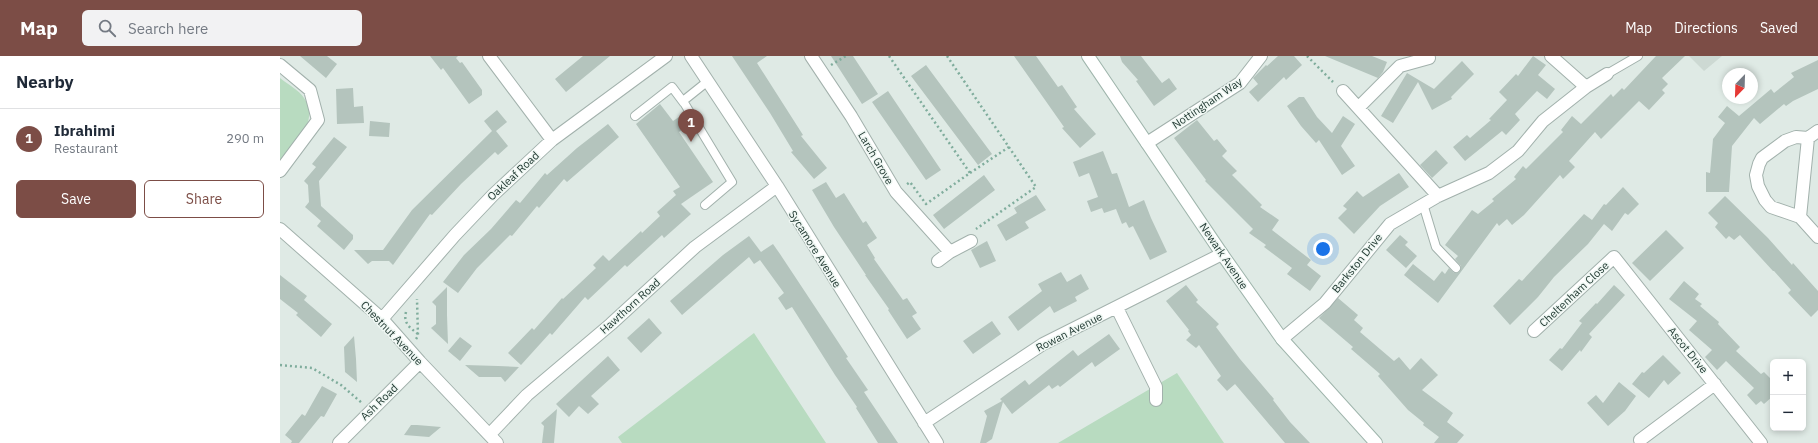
<!DOCTYPE html>
<meta charset="utf-8">
<style>
:root{--surface:#fff;--page:#f2f2f3;--text:#1f2937;--muted:#747a83;--line:#e0e1e3;--accent:#7c4d46}
body{margin:0;font-family:"IBM Plex Sans",sans-serif;background:var(--page);color:var(--text)}
.controls{position:absolute;right:12px;bottom:12px;display:grid;overflow:hidden;border-radius:6px;box-shadow:0 2px 6px #0003}
.controls button{width:36px;height:36px;display:grid;place-items:center;padding:0;border:0;border-bottom:1px solid var(--line);background:var(--surface);color:var(--text);font:20px sans-serif}
.compass{position:absolute;left:1442px;top:12px;width:36px;height:36px;border-radius:50%;background:var(--surface);box-shadow:0 2px 6px #0003;rotate:203deg}
.you{position:absolute;left:1043px;top:193px;width:14px;height:14px;margin:-10px;border:3px solid #fff;border-radius:50%;background:#1a73e8;box-shadow:0 0 0 6px #1a73e833}
.badge{display:grid;place-items:center;width:26px;height:26px;border-radius:50%;background:var(--accent);color:#fff;font-size:13px;font-weight:700}
.pin{position:absolute;translate:-50% -33px;filter:drop-shadow(0 1px 2px #0008)}
.pin::after{content:'';position:absolute;top:21px;width:14px;height:12px;background:inherit;clip-path:polygon(0 0,100% 0,50% 100%)}
.list{margin:0;padding:0;list-style:none}
h2{display:flex;justify-content:space-between;align-items:center;height:52px;margin:0;padding:0 16px;font-size:17px}
h2 small{font-size:13px;font-weight:400;color:var(--muted)}
.list li{display:grid;grid-template-columns:26px 1fr auto;gap:12px;align-items:center;box-sizing:border-box;height:60px;padding:0 16px;border-top:1px solid var(--line)}
.list b{display:block;font-size:15px;white-space:nowrap}
.list p{margin:0;font-size:13px;white-space:nowrap;color:var(--muted)}
.list em{font-size:13px;font-style:normal;color:var(--muted)}
.actions{display:flex;gap:8px;padding:12px 16px}
.actions a{flex:1;padding:9px 0;border:1px solid var(--accent);border-radius:6px;text-align:center;font-size:14px;color:var(--accent)}
.actions .main{background:var(--accent);color:#fff}
.icon{flex:none;width:22px;height:22px;fill:none;stroke:currentColor;stroke-width:2;stroke-linecap:round;stroke-linejoin:round}
.map{position:relative;flex:none;width:1538px;height:387px;overflow:hidden}
header{display:flex;align-items:center;gap:24px;box-sizing:border-box;height:56px;padding:0 20px;background:var(--accent);color:#fff}
header strong{font-size:19px}
nav{display:flex;gap:22px;margin-inline-start:auto;font-size:14px}
.search{width:280px;height:36px;background:var(--page);display:flex;align-items:center;gap:10px;box-sizing:border-box;padding:0 14px;border-radius:6px;color:var(--muted);font-size:15px}
main{display:flex}
aside{flex:1;background:var(--surface)}
.map>svg:first-child{display:block}
</style>
<header>
<strong>Map</strong>
<div class="search"><svg class="icon" aria-label="search" viewBox="0 0 24 24"><circle cx="10" cy="10" r="6"/><path d="M15 15l6 6"/></svg>Search here</div>
<nav><a>Map</a><a>Directions</a><a>Saved</a></nav>
</header>
<main>
<aside>
<h2>Nearby<small></small></h2>
<ul class="list">
<li><span class="badge">1</span><div><b>Ibrahimi</b><p>Restaurant</p></div><em>290 m</em></li>
</ul>
<div class="actions"><a class="main">Save</a><a>Share</a></div>
</aside>
<div class="map">
<svg width="1538" height="387" viewBox="0 0 1538 387">
<rect width="100%" height="100%" fill="#dfeae5"/>
<path fill="#cdd9d3" d="M1409 0H1442L1424 15Z"/>
<path fill="#b8dbc0" d="M0 22C7 28 19 34 24 42 41 65 13 88 0 106Z
M474 277 546 387H342L338 381Z
M897 317 944 387H778Z"/>
<path fill="#b4c4bd" d="M20 0H47L57 8 46 22Z
M150 0H178L176 2 180 7 182 6 202 34V39L189 48 163 12 161 14Z
M303 0H330L286 36 275 23Z
M452 0H487L477 7 523 79 521 80 547 112 534 123 511 96 513 95 490 57Z
M551 0H573L598 38 582 48Z
M734 0H756L778 31 782 29 797 51 794 53 816 78 800 92 782 72 784 71Z
M840 0H861L882 27 889 22 897 33 874 50 856 25 858 24 842 6Z
M998 0H1014L1022 9 1006 24 1004 21 978 46 969 36 978 28 973 22 986 9 987 10Z
M1045 0H1092L1107 6 1103 16 1098 22Z
M1253 0 1266 9 1258 19 1275 33 1267 43 1257 35 1235 58 1240 64 1226 79 1222 75 1185 105 1173 91 1187 79 1190 82 1211 64 1209 63 1227 44 1219 36 1236 18 1238 20Z
M1376 0H1405L1382 22 1388 28 1382 34 1385 37 1369 54 1359 45 1321 83 1315 76 1289 105 1295 111 1283 123 1280 119 1244 159 1232 169 1227 163 1219 170 1217 167 1158 247 1124 219 1133 208 1154 225 1162 215 1165 218 1169 212 1174 217 1179 216 1181 210 1175 203 1178 200 1165 189 1192 154 1198 158 1214 145 1212 143 1236 123 1234 121 1243 110 1246 113 1283 76 1281 74 1292 60 1301 68 1331 38 1333 41 1342 32 1344 34Z
M1538 4V33L1513 45 1506 50 1504 48 1480 68 1474 62 1452 90 1449 136H1426V116L1430 117 1433 83 1445 67 1438 61 1447 50 1459 60 1491 33 1494 37 1514 21 1511 17Z
M1182 5 1194 18 1171 41 1172 43 1152 54 1138 26 1113 67 1101 60 1127 17 1154 33Z
M646 9 712 98 698 109 631 20Z
M73 32 74 51 83 50 84 67 57 68 56 33Z
M608 35 661 114 646 124 592 46Z
M1019 41H1024L1037 61 1052 77 1063 60 1075 68 1061 90 1075 110 1062 119 1039 84 1036 87 1021 70 1007 50Z
M380 48 393 65 399 61 406 71 399 76 433 126 401 148 411 158 384 182 382 179 347 211 345 209 308 244 305 241 272 279 270 277 241 309 228 297 252 272 254 274 282 242 283 243 316 212 313 209 323 199 329 205 361 175 362 177 380 160 377 156 396 139 393 135 400 131 356 68Z
M217 54 227 66 216 75 228 90 218 99 215 96 181 128 152 159 150 158 113 209 109 205H92L88 208 74 194H103L132 154 212 75 204 65Z
M917 64 934 85 937 83 947 95 942 100 957 115 952 119 982 149 980 151 999 164 992 174 1031 204 1027 209 1041 220 1030 235 1007 218 1012 212 984 191 986 189 969 177 973 173 925 125 926 124 894 82Z
M90 65 110 67 109 81 89 80Z
M328 68 339 81 287 126 284 123 259 152 257 150 232 180 230 179 197 212 178 237 163 226 184 199 211 173 236 144 240 147 265 117 267 119 297 92Z
M54 81 67 91 39 125 41 150 73 179V183L64 194 37 170 41 165 25 151 29 146 28 129 24 125 36 111 32 108Z
M1156 94 1168 107 1152 122 1140 109Z
M823 95 832 118 837 117 849 151 864 144 871 162 887 196 870 204 853 170 849 172 846 166 842 168 836 153 824 157 822 152 811 156 807 145 818 141 809 117 799 121 793 106Z
M1119 117 1129 131 1100 150 1074 178 1058 162 1067 153 1063 150 1077 135 1083 141Z
M704 119 715 134 664 173 653 159Z
M546 126 556 142 564 137 583 167 586 165 597 182 587 189 595 202 594 203 623 244 627 242 637 257 632 260 641 273 627 283 608 254 609 253 585 219H586L554 171 532 134Z
M1343 131 1359 148 1348 159 1345 157 1332 175 1324 168 1308 188 1274 221 1258 241 1230 269 1213 250 1239 223 1242 225 1304 158 1312 164 1324 148 1326 149Z
M756 139 766 154 745 166 749 172 726 185 717 169 737 157 734 152Z
M1445 140 1488 182 1512 209 1513 207 1538 235V254L1531 261 1508 237 1511 234 1494 215H1493L1460 179 1454 184 1449 180 1446 183 1435 171 1438 167 1428 157Z
M1386 174 1404 192 1370 225 1352 207Z
M1120 179 1128 186 1125 189 1137 200 1126 212 1106 194Z
M469 180 481 196 493 188 500 198 547 269 568 301 566 302 588 334 584 336 618 387H598L576 352 577 351 555 319 512 251 506 254 498 242 504 237 480 204 474 208 469 201 402 259 390 245 443 199Z
M707 185 716 205 700 212 691 194Z
M781 216 787 226 801 218 809 233 795 241 797 245 774 257 770 250 738 275 728 261 762 235 758 228Z
M0 219 27 240 24 244 52 268 41 281 16 259 18 257 0 243Z
M1404 225 1419 238 1415 243 1422 248 1420 250 1439 266 1438 268 1460 291 1456 295 1481 318 1484 316 1493 325V340L1484 348 1481 345 1476 349 1467 339 1474 332 1446 305 1437 314 1425 301 1432 294 1409 274 1417 265 1389 243Z
M906 229 918 244 916 246 939 268 936 271 960 303 994 343 993 344 1010 366 1030 387H1005L955 328 947 335 937 324 941 320 919 289 916 292 906 284 911 279 908 275 909 274 886 245Z
M1334 229 1345 239 1309 278 1312 281 1301 296 1300 294 1282 315 1269 304 1280 292 1282 293 1302 267 1299 265 1316 247 1317 248Z
M167 231V259L168 288 151 272 156 268V250L152 246Z
M1058 242 1078 259 1074 264 1083 272 1080 276 1114 305 1119 301 1130 314 1141 302 1158 319 1142 334 1173 357 1167 366 1184 379 1177 387H1154L1159 381 1143 369 1144 367 1128 354 1098 320 1100 318 1071 293 1073 291 1039 262Z
M369 262 382 277 361 297 347 282Z
M712 265 721 278 693 298 683 285Z
M829 278 840 293 815 311 812 306 780 331 778 329 772 333 769 329 732 358 723 346 712 383 706 387H700L707 360 704 355 722 345 720 343 745 324 749 329 793 294 798 300Z
M74 280 76 303 77 326 65 316 64 291Z
M180 281 192 290 180 305 168 295Z
M1383 299 1401 317 1388 329 1384 324 1369 342 1352 328 1362 316 1364 317Z
M328 300 340 314 311 340 319 348 308 358 299 350 289 361 276 348Z
M185 309 218 310 239 311 225 326 221 321H199Z
M1339 326 1356 340 1345 355 1328 370 1307 347 1316 339 1323 347Z
M42 330 57 338 44 361 41 360 19 387H11L12 385 5 379 22 358 25 360Z
M277 353 274 387H262L264 370 261 367Z
M131 369H137L161 371 149 381 124 379Z"/>
<g fill="none" stroke-linecap="round" stroke-linejoin="round">
<g stroke="#a2b1ac" stroke-width="10">
<path id="lane" d="M1327 18 1358 0
M355 60 392 31 404 47
M1143 148 1156 191 1176 212
M425 149 452 126 403 45 428 25"/>
</g>
<g stroke="#a2b1ac" stroke-width="14">
<path id="street" d="M209 0 272 84
M411 0 497 130 657 387
M531 0 571 60 616 136 670 196
M1271 0 1306 31
M0 9 30 34 38 64 0 115
M1063 35 1158 140
M1079 51 1120 10 1149 2
M1538 75 1528 82 1520 161 1538 181
M867 87 960 27 981 0
M1520 161 1491 151 1485 144 1478 130 1476 119 1479 108 1482 102 1505 85 1516 81 1528 82
M0 173 102 263 140 306 217 387
M658 205 670 196 691 185
M837 252 876 331V344
M102 263 175 179 213 139 272 84 386 0
M1254 275 1334 201 1481 387
M1002 283 1045 247 1110 168 1158 140 1209 117 1238 95 1263 65 1306 31 1327 18
M644 367 763 288 942 198
M210 378 247 339 331 268 415 191 497 130
M1360 384 1435 328
M59 387 140 306"/>
</g>
<g stroke="#9fb5ac" stroke-width="14">
<path id="secondary" d="M808 0 942 198 1002 283 1096 387"/>
</g>
<path stroke="#80ad9d" stroke-width="2.5" stroke-dasharray="2 3" stroke-linecap="butt" d="M609 0 690 117 646 148 630 126 626 129
M667 0 756 131 696 173
M1027 0 1053 26
M551 9 566 0
M690 117 729 91
M126 256C123 267 130 272 138 278
M136 283 138 280 137 243
M0 309 32 312 61 329 82 347"/>
<use href="#lane" stroke="#fff" stroke-width="8"/>
<use href="#street" stroke="#fff" stroke-width="12"/>
<use href="#secondary" stroke="#fff" stroke-width="12"/>
</g>
<g text-anchor="middle" dominant-baseline="central" stroke-width="3" stroke-linejoin="round" paint-order="stroke">
<g font-size="11" fill="#213932" stroke="#eff7f3">
<text transform="translate(927 47) rotate(-34)">Nottingham Way</text>
<text transform="translate(596 102) rotate(60)">Larch Grove</text>
<text transform="translate(233 120) rotate(-43)">Oakleaf Road</text>
<text transform="translate(535 193) rotate(58)">Sycamore Avenue</text>
<text transform="translate(944 200) rotate(56)">Newark Avenue</text>
<text transform="translate(1077 207) rotate(-51)">Barkston Drive</text>
<text transform="translate(1294 238) rotate(-43)">Cheltenham Close</text>
<text transform="translate(350 250) rotate(-42)">Hawthorn Road</text>
<text transform="translate(789 276) rotate(-27)">Rowan Avenue</text>
<text transform="translate(112 277) rotate(46)">Chestnut Avenue</text>
<text transform="translate(1408 294) rotate(51)">Ascot Drive</text>
<text transform="translate(99 346) rotate(-44)">Ash Road</text>
</g>
</g>
</svg>
<div class="controls">
<button>+</button>
<button>−</button>
</div>
<svg class="compass" viewBox="-18 -18 36 36"><path d="M0-13l5 13h-10z" fill="#e53935"/><path d="M0 13l5-13h-10z" fill="#747a83"/></svg>
<div class="you"></div>
<div class="pin badge" style="left:411px;top:86px">1</div>
</div>
</main>
